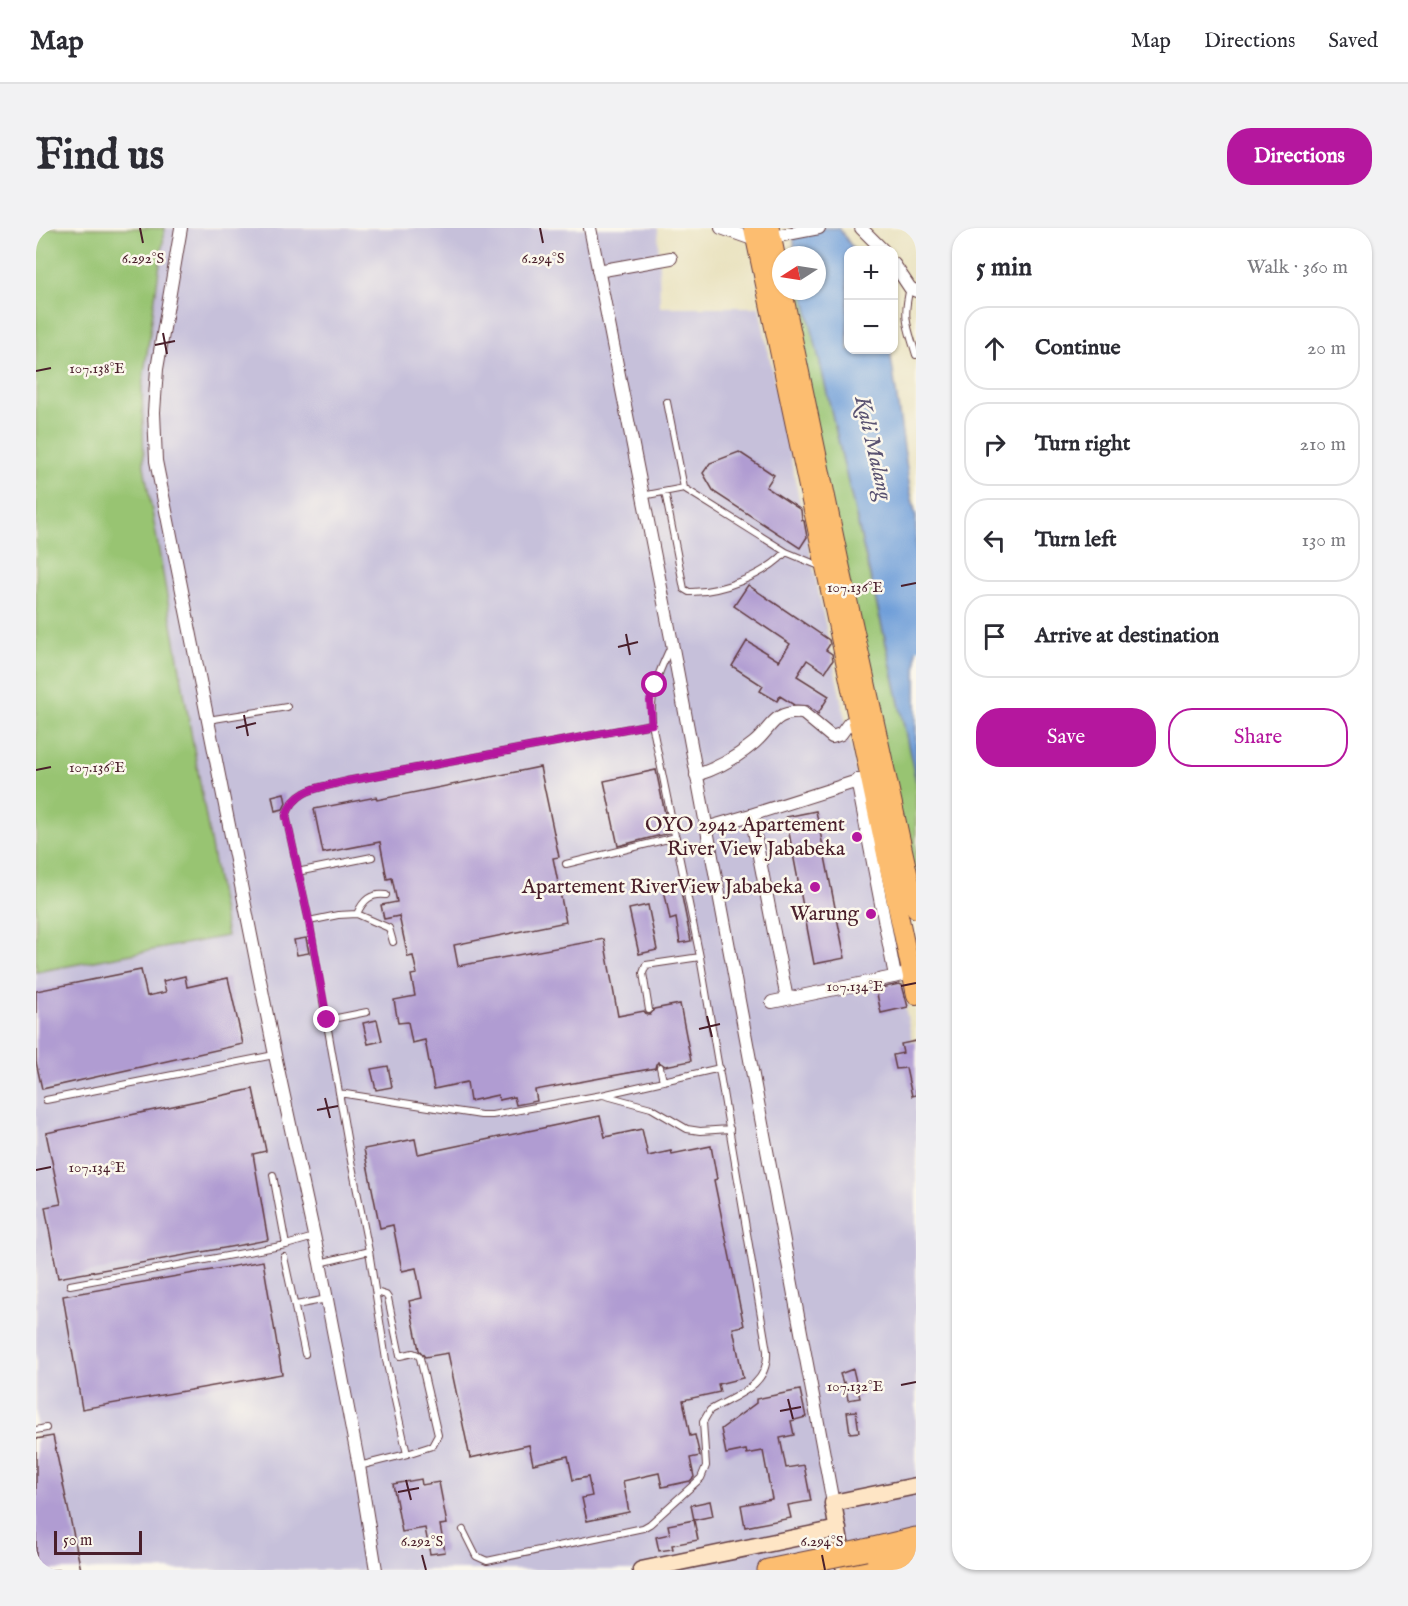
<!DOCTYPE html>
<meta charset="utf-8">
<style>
:root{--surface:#fff;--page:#f2f2f3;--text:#2b2b33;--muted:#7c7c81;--line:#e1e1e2;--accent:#b5179e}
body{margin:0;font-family:"IM FELL English",serif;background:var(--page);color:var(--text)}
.controls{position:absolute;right:18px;top:18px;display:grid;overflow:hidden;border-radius:12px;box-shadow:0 2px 4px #0004}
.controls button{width:54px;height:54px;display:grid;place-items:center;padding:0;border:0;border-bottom:2px solid var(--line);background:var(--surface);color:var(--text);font:30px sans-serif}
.compass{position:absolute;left:736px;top:18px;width:54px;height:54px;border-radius:50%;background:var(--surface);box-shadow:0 2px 4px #0004;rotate:258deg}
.scale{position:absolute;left:18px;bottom:15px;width:88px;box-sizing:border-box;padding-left:6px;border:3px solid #4a1f2b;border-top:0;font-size:16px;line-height:21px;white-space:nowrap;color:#4a1f2b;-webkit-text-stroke:4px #fbf7ec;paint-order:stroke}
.stop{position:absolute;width:18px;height:18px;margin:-14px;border:4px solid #b5179e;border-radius:50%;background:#fff}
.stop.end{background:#b5179e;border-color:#fff;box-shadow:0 2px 6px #0008}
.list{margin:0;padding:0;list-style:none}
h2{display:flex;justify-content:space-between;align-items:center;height:78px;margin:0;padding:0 24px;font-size:26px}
h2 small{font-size:20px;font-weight:400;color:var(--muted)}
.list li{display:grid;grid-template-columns:39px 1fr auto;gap:18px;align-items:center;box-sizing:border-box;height:84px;margin:0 12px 12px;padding:0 12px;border:2px solid var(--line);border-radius:24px}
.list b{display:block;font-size:22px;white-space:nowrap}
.list em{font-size:20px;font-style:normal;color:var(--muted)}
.actions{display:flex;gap:12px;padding:18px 24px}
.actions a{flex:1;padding:14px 0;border:2px solid var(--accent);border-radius:24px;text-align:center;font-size:21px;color:var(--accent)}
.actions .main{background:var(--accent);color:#fff}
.icon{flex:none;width:33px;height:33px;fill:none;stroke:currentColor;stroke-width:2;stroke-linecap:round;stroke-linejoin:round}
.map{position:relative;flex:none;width:880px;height:1342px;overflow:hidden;border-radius:24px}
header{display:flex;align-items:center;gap:36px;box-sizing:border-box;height:84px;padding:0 30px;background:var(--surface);border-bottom:2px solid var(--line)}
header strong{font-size:28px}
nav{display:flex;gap:33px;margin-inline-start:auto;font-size:21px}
.intro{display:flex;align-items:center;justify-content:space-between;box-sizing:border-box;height:144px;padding:0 36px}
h1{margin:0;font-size:42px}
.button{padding:15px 27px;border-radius:24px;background:var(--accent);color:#fff;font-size:21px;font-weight:700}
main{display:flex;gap:36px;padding:0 36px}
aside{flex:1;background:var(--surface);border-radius:24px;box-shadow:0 2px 4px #0004}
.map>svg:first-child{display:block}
</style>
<header>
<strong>Map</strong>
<nav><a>Map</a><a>Directions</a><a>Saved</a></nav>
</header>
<div class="intro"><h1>Find us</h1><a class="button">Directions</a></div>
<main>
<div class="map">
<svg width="880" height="1342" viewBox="0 0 880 1342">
<rect width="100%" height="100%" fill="#fbf7ec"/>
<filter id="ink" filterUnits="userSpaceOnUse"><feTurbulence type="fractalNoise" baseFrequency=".0167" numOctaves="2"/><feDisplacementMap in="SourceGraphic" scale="12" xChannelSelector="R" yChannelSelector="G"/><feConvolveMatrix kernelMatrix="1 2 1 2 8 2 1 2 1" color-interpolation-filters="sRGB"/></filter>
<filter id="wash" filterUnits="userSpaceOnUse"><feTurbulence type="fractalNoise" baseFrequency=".008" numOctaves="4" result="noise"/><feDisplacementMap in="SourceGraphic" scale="24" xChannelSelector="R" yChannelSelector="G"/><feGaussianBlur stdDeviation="1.35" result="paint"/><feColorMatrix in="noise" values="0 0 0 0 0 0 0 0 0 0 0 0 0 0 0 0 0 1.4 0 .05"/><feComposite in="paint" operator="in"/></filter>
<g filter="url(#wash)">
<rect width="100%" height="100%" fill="#eae3c1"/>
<path fill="#c6c0da" d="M0 0H622L624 79H723L880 831V1342H0Z"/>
<path fill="#98c472" stroke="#71724e" stroke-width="1.5" d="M0 0H129L106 160 108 238 191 708 0 744Z
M747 63H767L853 430 880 554V680Z"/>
<path fill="#709fd9" stroke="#5d5f82" stroke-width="1.5" d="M757 0H803L818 22H812V122H854L874 261 880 289V554L852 423 767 63H781V27H759Z"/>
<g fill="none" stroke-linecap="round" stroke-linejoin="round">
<path stroke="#709fd9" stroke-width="21" d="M818 135 880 411"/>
</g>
<g id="blocks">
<path fill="#b09cd2" d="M703 224 738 247 730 259 765 282 766 292 768 293 771 309 764 320 678 264 667 245 674 235Z
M712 357 793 412 794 416 790 422 796 426 797 432 789 444 771 432 761 448 793 468 782 486 772 478 758 477 744 468 741 473 724 463 727 458 696 438 711 413 743 433 754 416 698 378Z
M504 539 523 629 517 630 530 694 418 717 422 738 568 711 582 788 608 783 611 787H614L618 781 644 776 655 833 629 838 623 834 620 836 619 840 499 862 501 873 480 877 478 869 463 872 462 867 434 873 431 854 398 861 389 812 376 815 372 794 362 795 358 772 379 768 375 747 381 746 377 728 372 729 363 688 348 691 345 677 361 674 356 650 351 651 344 614 287 625 278 581 340 569 341 572Z
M620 542 633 605 582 618 568 553Z
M248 565 250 575 247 581 239 583 236 568Z
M780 583 809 730 778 736 750 589Z
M643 654 655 713 644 715 640 690 634 692 627 656Z
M612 677 621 722 603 726 593 681Z
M270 710 273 725 261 727 258 712Z
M105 742 111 768 130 764 127 753 149 748 151 759 192 750 207 816 6 861 0 834V763Z
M863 756 866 757 872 779 845 785 840 761Z
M341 792 346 813 332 816 327 795Z
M880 813V867L876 868 870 840 860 841 857 827 867 825 865 816Z
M352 838 356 859 340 862 335 841Z
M217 861 230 923 217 926 232 1012 22 1050 9 979 25 976 10 905Z
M564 888 569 909 606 901 612 928 635 923 636 926 675 918 681 951 678 952 708 1098 697 1100 707 1150 682 1156 684 1164 647 1172 654 1208 659 1207 664 1228 654 1230 658 1249 654 1253 626 1259 623 1245 587 1253 593 1284 551 1293 546 1270 556 1268 552 1249 537 1252 532 1228 497 1236 493 1217 434 1230 412 1125 389 1129 383 1122 373 1073 386 1070 380 1040 366 1043 357 997 344 1000 328 921 379 911 382 926Z
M227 1033 246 1146 46 1181 27 1068Z
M817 1141 824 1170 812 1172 809 1154 807 1155 804 1146Z
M764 1162 770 1189 755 1193 758 1207 744 1210 750 1240 768 1237 775 1273 752 1277 755 1290 709 1299 705 1277 736 1271 727 1223 711 1226 710 1222 690 1226 685 1201 720 1175V1171Z
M820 1183 823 1204 814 1205 811 1184Z
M17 1208 37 1304 45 1342H0V1211Z
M385 1251 386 1257 403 1254 411 1296 404 1297 409 1324 394 1326 389 1300 366 1304 357 1256Z
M674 1273 677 1288 658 1292 655 1277Z
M658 1292 662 1312 636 1317 637 1321 623 1323 620 1309 634 1306 632 1297Z"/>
</g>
</g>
<g filter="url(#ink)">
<use href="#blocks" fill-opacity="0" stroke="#623c42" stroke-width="1.5"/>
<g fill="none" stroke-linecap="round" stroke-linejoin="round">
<g stroke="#623c42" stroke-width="8">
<path id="lane" d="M874 60C866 91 872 99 880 127
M631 174 648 260
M629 264 648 361 653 364C684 365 729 347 750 324
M606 268 648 260 750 324 786 339
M172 492 251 479
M530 636 640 609
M261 644 336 629
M321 686C327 672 335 665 350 667
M273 693 302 687 321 686 353 700 357 714
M613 782 607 745 610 737 664 729
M291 792 331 784
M624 839 627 853
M303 865 445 887H456L566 867 684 840
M567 867 615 880 651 901 664 903 694 901
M10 872 238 827
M237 947 250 1017
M333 1023 350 1132 371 1226 396 1218 402 1207 401 1203 384 1130 382 1127 377 1125 364 1128 352 1070 350 1067 340 1064
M248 1029 269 1126
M284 1035 333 1023 315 933 273 693 250 588C259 559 286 560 311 553L616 496
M34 1057 250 1017 278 1009
M260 1077 291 1071
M0 1202 10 1200
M323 1238 371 1226
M427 1302 440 1328 451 1333 607 1300 614 1296 665 1250 670 1238 667 1194 674 1182C700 1167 733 1159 731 1123L664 729 616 496C614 463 621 448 635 418"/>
</g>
<g stroke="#623c42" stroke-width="14">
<path id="street" d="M145 0 121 141 118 184 120 233 239 827 284 1035 323 1238 340 1342
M554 0 636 415 797 1275
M685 0 719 12
M825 0 847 22
M736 9 783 0
M858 36 874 60 880 63
M562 43 635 30
M660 547C681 541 701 529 718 515 736 500 737 482 767 485L796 509 805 506 813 495 822 493
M821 552 859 748
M670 600 715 587
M751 771 715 587 834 549
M736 774 867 747"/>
</g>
<g stroke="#623c42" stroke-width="19">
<path id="secondary" d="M808 1338 797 1275 880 1258
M605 1342 802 1301"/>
</g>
<g stroke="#623c42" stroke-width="20">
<path id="primary" d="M717 0 880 767
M734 0 745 53
M747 63 804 336 880 681"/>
</g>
<g stroke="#623c42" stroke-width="23">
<path id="highway" d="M829 1322 880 1310
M732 1342 790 1330
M815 1342 880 1328"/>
</g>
<use href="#lane" stroke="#fff" stroke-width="6"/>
<use href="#street" stroke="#fff" stroke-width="12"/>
<use href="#secondary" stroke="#fee5c5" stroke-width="16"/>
<use href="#primary" stroke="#fcbd6f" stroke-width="18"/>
<use href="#highway" stroke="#fcbd6f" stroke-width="21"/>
<g stroke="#623c42" stroke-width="23" stroke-linecap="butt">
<path id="highway-bridge" d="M790 1330 829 1322"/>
</g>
<use href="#highway-bridge" stroke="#fcbd6f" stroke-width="21"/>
</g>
</g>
<g fill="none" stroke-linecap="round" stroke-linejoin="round" filter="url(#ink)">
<path stroke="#b5179e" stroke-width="8" d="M291 792 273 693 250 588C259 559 286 560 311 553L616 496 614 473 619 457"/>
</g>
<path fill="none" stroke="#4a1f2b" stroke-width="2" d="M104 0 107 15M504 0 507 15M127 105 131 126M119 117 139 113M0 143 15 140M865 358 880 355M590 406 594 427M582 419 602 414M208 487 212 508M200 500 220 495M0 542 15 539M865 758 880 755M671 788 676 809M663 801 684 796M289 870 294 890M281 882 302 878M0 942 15 939M865 1157 880 1154M752 1171 757 1191M744 1183 765 1179M370 1252 375 1272M362 1264 383 1260M386 1327 390 1342M786 1327 789 1342"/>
<g fill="#b5179e" stroke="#fbf7ec" stroke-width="2">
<circle cx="821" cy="609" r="6"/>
<circle cx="779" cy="659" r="6"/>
<circle cx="835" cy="686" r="6"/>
</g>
<g text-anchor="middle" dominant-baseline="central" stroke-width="5" stroke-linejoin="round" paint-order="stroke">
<g font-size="21" fill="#4a1f2b" stroke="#fbf7ec" text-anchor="end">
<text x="809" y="597">OYO 2942 Apartement<tspan x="809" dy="24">River View Jababeka</tspan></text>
<text x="767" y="659">Apartement RiverView Jababeka</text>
<text x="823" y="686">Warung</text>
</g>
<g font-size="22" font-style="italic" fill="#595271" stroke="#fbf7ec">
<text transform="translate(837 220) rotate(77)">Kali Malang</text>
</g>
</g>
<g font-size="15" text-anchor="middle" fill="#4a1f2b" stroke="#fbf7ec" stroke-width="5" stroke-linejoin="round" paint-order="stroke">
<text x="107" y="35">6.292°S</text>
<text x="507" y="35">6.294°S</text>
<text x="61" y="145">107.138°E</text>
<text x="819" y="364">107.136°E</text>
<text x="61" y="544">107.136°E</text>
<text x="819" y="763">107.134°E</text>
<text x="61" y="944">107.134°E</text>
<text x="819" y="1163">107.132°E</text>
<text x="386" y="1318">6.292°S</text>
<text x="786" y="1318">6.294°S</text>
</g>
</svg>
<div class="controls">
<button>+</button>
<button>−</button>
</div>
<svg class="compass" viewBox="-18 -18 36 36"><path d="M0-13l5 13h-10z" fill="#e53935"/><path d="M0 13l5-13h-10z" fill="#7c7c81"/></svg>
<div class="scale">50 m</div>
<div class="stop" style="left:619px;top:457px"></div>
<div class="stop end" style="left:291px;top:792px"></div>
</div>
<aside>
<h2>5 min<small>Walk · 360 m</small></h2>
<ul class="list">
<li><svg class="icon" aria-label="ahead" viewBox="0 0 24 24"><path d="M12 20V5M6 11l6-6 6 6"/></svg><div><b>Continue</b></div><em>20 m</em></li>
<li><svg class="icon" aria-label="right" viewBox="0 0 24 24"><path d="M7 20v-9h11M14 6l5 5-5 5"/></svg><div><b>Turn right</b></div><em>210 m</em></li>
<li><svg class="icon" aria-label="left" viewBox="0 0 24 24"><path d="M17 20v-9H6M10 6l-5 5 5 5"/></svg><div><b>Turn left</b></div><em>130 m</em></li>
<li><svg class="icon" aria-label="arrive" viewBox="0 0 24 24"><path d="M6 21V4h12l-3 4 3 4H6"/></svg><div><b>Arrive at destination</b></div></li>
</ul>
<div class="actions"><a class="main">Save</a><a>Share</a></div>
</aside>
</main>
